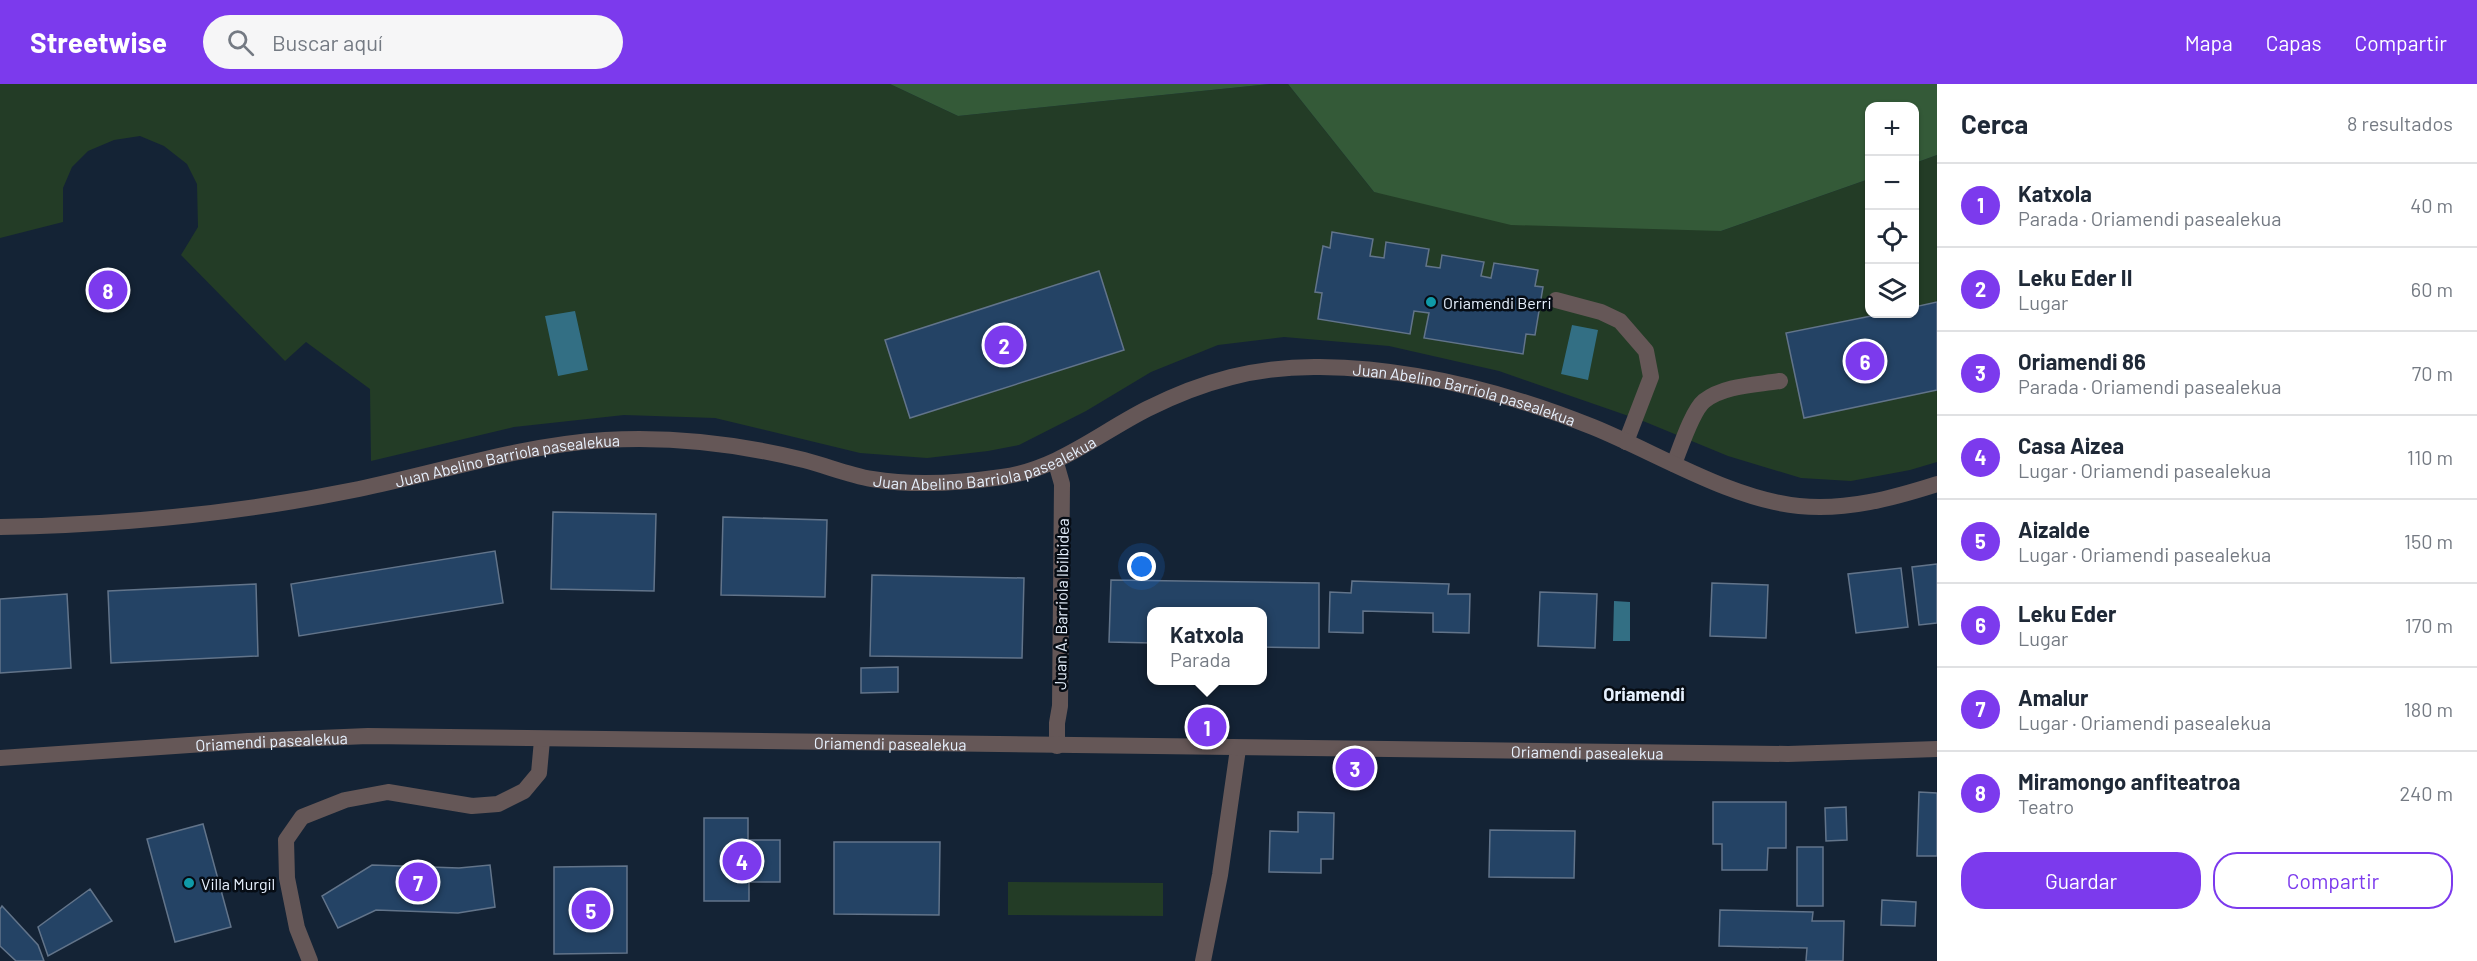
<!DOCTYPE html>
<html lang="es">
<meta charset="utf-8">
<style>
:root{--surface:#fff;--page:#f6f6f7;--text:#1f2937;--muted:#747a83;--line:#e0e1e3;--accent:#7c3aed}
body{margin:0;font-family:Barlow,sans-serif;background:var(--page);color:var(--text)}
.controls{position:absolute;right:18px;top:18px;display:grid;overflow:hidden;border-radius:12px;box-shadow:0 2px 4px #0004}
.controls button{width:54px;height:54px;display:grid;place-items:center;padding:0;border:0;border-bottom:2px solid var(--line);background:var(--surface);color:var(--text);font:30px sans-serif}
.you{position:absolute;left:1142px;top:483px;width:21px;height:21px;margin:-15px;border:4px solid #fff;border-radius:50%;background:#1a73e8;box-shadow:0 0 0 9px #1a73e833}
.badge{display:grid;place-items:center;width:39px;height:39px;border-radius:50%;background:var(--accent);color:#fff;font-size:20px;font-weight:700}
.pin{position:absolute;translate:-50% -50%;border:3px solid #fff;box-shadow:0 2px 6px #0006}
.popup{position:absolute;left:1147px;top:523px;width:120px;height:78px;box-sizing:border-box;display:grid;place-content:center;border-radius:12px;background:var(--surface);filter:drop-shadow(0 2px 4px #0005);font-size:20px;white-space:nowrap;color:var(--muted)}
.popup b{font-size:22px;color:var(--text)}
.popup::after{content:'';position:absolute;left:50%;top:100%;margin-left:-12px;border:12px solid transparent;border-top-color:var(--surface)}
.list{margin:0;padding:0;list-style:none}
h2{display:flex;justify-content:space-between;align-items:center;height:78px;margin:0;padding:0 24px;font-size:26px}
h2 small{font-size:20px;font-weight:400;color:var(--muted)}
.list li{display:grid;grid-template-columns:39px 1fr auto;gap:18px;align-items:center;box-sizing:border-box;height:84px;padding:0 24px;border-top:2px solid var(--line)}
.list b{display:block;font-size:22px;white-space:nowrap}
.list p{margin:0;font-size:20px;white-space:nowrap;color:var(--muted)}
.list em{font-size:20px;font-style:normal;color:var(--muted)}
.actions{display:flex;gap:12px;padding:18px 24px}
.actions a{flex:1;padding:14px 0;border:2px solid var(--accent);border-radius:24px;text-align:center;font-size:21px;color:var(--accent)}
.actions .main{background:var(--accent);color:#fff}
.icon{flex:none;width:33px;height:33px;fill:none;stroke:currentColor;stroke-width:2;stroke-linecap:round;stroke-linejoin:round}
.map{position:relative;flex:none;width:1937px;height:877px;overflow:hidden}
header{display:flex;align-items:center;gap:36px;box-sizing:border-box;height:84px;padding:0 30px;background:var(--accent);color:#fff}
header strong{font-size:28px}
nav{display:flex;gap:33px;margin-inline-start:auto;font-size:21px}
.search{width:420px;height:54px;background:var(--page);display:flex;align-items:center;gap:15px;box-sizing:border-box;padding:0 21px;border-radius:33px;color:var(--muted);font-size:22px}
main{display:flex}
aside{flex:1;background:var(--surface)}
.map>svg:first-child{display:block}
</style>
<header>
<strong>Streetwise</strong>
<div class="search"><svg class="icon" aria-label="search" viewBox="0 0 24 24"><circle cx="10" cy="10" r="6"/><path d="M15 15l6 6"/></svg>Buscar aquí</div>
<nav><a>Mapa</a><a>Capas</a><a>Compartir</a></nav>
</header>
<main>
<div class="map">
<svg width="1937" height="877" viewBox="0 0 1937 877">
<rect width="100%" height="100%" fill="#142335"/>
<path fill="#233c26" d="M0 0H890L958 32 1270 0H1288L1374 108 1721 147 1869 95 1870 230H1914L1915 79 1937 71V378L1910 386 1851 397 1801 394 1728 372 1643 337 1499 287 1389 262 1284 253 1218 261 1151 288 1086 327 1019 361 988 367 927 374 860 369 715 334 624 331 514 343 371 377 370 305 306 258 285 277 181 171 198 143 197 100 187 80 164 62 140 52 114 56 88 67 72 83 63 104V138L0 154Z
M1008 798 1163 799V832L1008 831Z"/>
<path fill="#345a38" d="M890 0H1270L958 32Z
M1288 0H1937V71L1915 79 1914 22H1870L1869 95 1721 147 1511 141 1374 108Z"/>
<path fill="#336f84" d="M575 227 588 286 558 292 545 232Z
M1572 241 1598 246 1588 296 1561 290Z
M1614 517 1630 518V557H1613Z"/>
<path fill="#244365" stroke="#62748a" stroke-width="1.5" d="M1332 148 1373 155 1370 172 1384 174 1386 158 1429 165 1426 182 1440 184 1442 171 1484 178 1481 192 1491 194 1494 179 1538 186 1535 202 1543 203 1535 251 1526 250 1523 270 1424 254 1429 229 1414 227 1410 250 1318 235 1322 209 1315 208 1323 162 1330 164Z
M1099 187 1124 266 910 334 885 256Z
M1937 218V306L1804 334 1786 249 1881 230H1914V223Z
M553 428 656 430 654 507 551 505Z
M723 433 827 436 825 513 721 511Z
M495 467 503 519 299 552 291 500Z
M1937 480V539L1919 541 1912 483Z
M1901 484 1908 543 1856 549 1848 490Z
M872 491 1024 494 1022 574 870 572Z
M1111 496 1319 499V564L1262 563V528H1152V559L1109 558Z
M1352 497 1449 500 1448 510H1470L1469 549 1433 548V529L1363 527V549L1329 548 1330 508 1351 509Z
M1712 499 1768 501 1766 554 1710 552Z
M256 500 258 572 111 579 108 507Z
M1540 508 1597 510 1595 564 1538 562Z
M67 510 71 584 0 589V515Z
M898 583V608L861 609V584Z
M1919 708 1937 709V772H1917Z
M1713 718H1786V764H1768L1767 786H1722V760H1713Z
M1846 723 1847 756 1826 757 1825 724Z
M1298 728 1334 729 1333 775H1321V789L1269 788 1270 747 1298 748Z
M704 734H748V756H780V798H749V817H704Z
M203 740 231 843 175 858 147 755Z
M1490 746 1575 747 1574 794 1489 793Z
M834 758H940L939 831 834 830Z
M1797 763H1823V822H1797Z
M372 781 459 784 490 781 495 823 458 829 376 826 338 844 322 812Z
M627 782V869L554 870V783Z
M90 805 112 837 48 872 38 843Z
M1882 816 1916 818 1915 842 1881 841Z
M2 822 38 861 44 877H16L0 862V825Z
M1720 826 1813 828 1812 837H1844L1843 877H1806L1807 864 1719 862Z"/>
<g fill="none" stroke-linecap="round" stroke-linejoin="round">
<path stroke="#655757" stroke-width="16" d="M1556 216 1601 228 1620 237 1646 267 1651 293 1626 358
M1674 380C1680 365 1692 327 1704 317 1724 301 1757 301 1780 297"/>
<g stroke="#655757" stroke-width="16">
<path d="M1056 379 1062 400 1060 622 1057 639V662"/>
<path id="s1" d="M0 443C120 441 242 429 359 405 441 388 522 361 605 356 673 352 739 360 804 376 827 382 849 391 872 395 914 402 961 399 1002 393 1058 385 1098 350 1147 325 1203 297 1257 282 1320 283 1413 284 1508 309 1593 343 1657 369 1730 415 1799 422 1846 427 1893 414 1937 400"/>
<path d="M310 877 297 844 287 794 286 756 302 733 345 716 388 708 472 722 498 720 524 707 539 689 542 656"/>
<path d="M1203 877 1220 791 1238 665"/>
</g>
<path stroke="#655757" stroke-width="16" id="s2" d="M0 674 248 657 368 652 1788 670 1937 665"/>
</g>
<g fill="#0f9aa8" stroke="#060c14" stroke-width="2">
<circle cx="1431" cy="218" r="6"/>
<circle cx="189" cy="799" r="6"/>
</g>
<g text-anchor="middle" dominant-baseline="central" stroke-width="5" stroke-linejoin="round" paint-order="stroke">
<g font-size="16" fill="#e7f1fe" stroke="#060c14" text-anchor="start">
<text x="1443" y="218">Oriamendi Berri</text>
<text x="201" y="799">Villa Murgil</text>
</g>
<g font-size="16" fill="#e7f1fe" stroke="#060c14">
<text stroke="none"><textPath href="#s1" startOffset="1503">Juan Abelino Barriola pasealekua</textPath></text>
<text stroke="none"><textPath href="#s1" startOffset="1000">Juan Abelino Barriola pasealekua</textPath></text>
<text stroke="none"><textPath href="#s1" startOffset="513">Juan Abelino Barriola pasealekua</textPath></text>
<text transform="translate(1061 520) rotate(-89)">Juan A. Barriola Ibilbidea</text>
<text stroke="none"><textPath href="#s2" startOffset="272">Oriamendi pasealekua</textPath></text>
<text stroke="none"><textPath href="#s2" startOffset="891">Oriamendi pasealekua</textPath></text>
<text stroke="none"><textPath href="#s2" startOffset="1588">Oriamendi pasealekua</textPath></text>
</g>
<g font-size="18" font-weight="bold" fill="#e7f1fe" stroke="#060c14">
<text x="1644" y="610">Oriamendi</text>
</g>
</g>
</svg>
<div class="controls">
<button>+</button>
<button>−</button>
<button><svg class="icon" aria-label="locate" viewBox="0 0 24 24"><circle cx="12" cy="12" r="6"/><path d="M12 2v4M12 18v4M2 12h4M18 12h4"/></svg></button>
<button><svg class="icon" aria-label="layers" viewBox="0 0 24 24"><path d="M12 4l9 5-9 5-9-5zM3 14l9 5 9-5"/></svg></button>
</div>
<div class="you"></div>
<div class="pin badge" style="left:1207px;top:643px">1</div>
<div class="popup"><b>Katxola</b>Parada</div>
<div class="pin badge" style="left:1004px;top:261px">2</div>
<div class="pin badge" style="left:1355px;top:684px">3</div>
<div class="pin badge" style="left:742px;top:777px">4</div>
<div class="pin badge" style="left:591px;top:826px">5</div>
<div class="pin badge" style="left:1865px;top:277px">6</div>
<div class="pin badge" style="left:418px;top:798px">7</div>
<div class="pin badge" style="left:108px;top:206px">8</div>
</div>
<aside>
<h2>Cerca<small>8 resultados</small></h2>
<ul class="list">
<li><span class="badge">1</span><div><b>Katxola</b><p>Parada · Oriamendi pasealekua</p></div><em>40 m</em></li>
<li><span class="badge">2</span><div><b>Leku Eder II</b><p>Lugar</p></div><em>60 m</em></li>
<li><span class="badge">3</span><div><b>Oriamendi 86</b><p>Parada · Oriamendi pasealekua</p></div><em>70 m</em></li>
<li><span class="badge">4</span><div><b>Casa Aizea</b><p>Lugar · Oriamendi pasealekua</p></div><em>110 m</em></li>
<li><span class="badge">5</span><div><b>Aizalde</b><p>Lugar · Oriamendi pasealekua</p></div><em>150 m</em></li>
<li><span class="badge">6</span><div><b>Leku Eder</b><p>Lugar</p></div><em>170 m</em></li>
<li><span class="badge">7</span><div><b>Amalur</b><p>Lugar · Oriamendi pasealekua</p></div><em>180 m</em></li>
<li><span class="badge">8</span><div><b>Miramongo anfiteatroa</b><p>Teatro</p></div><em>240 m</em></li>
</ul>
<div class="actions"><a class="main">Guardar</a><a>Compartir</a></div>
</aside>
</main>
